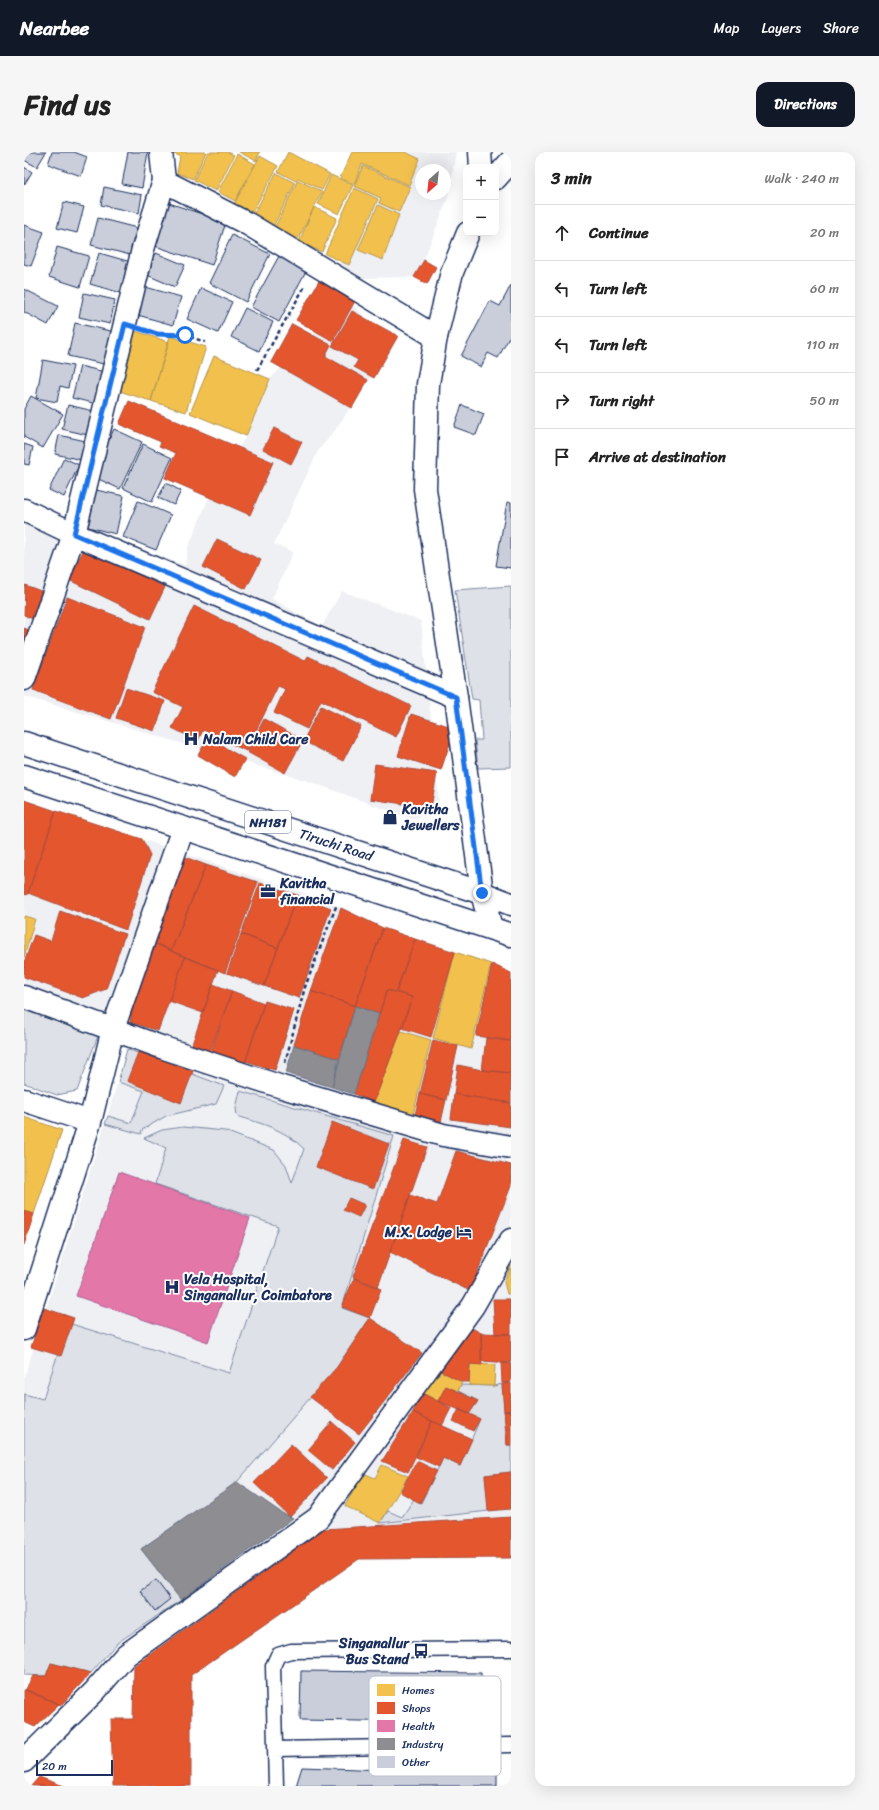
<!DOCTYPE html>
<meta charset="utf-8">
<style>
:root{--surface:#fff;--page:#f6f6f6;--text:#222;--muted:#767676;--line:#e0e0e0;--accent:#111827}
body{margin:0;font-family:Sriracha,sans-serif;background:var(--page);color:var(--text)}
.controls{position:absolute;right:12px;top:12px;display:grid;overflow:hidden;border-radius:8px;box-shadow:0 4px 16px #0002}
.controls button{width:36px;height:36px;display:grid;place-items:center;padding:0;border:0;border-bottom:1px solid var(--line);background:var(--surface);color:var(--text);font:20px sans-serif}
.compass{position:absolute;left:391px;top:12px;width:36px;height:36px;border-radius:50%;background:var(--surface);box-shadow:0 4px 16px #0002;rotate:207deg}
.scale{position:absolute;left:12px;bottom:10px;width:77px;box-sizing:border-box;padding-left:4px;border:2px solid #1b2f5e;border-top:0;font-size:11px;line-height:14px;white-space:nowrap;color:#1b2f5e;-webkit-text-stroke:3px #fff;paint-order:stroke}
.stop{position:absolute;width:12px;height:12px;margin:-9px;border:3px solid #1a73e8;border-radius:50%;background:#fff}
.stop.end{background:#1a73e8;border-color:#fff;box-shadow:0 1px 4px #0008}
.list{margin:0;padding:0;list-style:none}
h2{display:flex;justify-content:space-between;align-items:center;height:52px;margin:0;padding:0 16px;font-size:17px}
h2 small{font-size:13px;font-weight:400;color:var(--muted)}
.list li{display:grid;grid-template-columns:26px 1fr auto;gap:12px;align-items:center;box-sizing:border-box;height:56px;padding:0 16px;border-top:1px solid var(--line)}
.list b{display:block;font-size:15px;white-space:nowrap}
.list em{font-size:13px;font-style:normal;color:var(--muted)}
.icon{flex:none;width:22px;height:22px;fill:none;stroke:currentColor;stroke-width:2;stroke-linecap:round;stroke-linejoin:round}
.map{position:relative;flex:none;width:487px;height:1634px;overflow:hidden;border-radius:12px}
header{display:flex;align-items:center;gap:24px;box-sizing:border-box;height:56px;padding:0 20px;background:var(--accent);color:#fff}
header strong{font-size:19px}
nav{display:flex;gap:22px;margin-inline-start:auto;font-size:14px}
.intro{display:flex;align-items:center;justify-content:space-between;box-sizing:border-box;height:96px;padding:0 24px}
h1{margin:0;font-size:28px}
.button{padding:10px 18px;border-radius:12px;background:var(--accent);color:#fff;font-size:14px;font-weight:700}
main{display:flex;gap:24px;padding:0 24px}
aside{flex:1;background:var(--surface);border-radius:12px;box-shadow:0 4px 16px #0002}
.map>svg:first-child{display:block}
</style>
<header>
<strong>Nearbee</strong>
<nav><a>Map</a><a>Layers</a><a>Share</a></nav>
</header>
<div class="intro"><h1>Find us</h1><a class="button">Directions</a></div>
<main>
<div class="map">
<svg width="487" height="1634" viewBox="0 0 487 1634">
<rect width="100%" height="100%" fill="#fff"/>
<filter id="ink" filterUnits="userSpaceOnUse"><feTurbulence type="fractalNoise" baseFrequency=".025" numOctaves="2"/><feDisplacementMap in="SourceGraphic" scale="8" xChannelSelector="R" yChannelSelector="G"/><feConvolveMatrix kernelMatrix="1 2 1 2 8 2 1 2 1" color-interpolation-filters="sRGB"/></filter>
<g filter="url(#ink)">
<path fill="#eff0f4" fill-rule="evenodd" d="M328 0H432L424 46 393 125 338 126 315 114 317 109 325 113 354 47 327 35 330 32 316 26ZM397 18H421V42H397Z
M321 145 369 194 311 278 294 299 250 392 269 400 248 447 298 474 318 439 397 469 416 658 388 667 284 629 0 544V368L46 371 161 413 164 396 188 338 222 284 246 227 293 180Z
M0 648 303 749 359 776 467 812 487 821V981L482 1011 487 1013V1368L300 1377 174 1468 117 1397 19 1248 0 1242V1226L81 972 111 872 55 853 0 832Z"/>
<path fill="#dee1e7" stroke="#7c88a2" d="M487 434V615L454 616 451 588H458L455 548 448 547 431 438Z
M0 858 74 884 53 939 33 943 0 931Z
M103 897 200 934 192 952 142 964 118 978 117 982 81 972 84 964 107 971 120 939 94 930Z
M216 939 370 984 318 1156 346 1166 313 1215 213 1330 117 1397 157 1448 93 1491 67 1521 27 1511 22 1524 0 1523V1242L19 1247 44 1171 205 1221 254 1074 131 1032 142 996 120 986 138 978 159 975 201 979 250 998 262 1013 268 1031 280 997C260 977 239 972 213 964L212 956Z
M478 1232 483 1293H487V1320L461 1323 465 1359 356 1371 364 1359 378 1365 390 1347 397 1351 419 1306 436 1314 456 1267 445 1262 454 1249 434 1239 436 1233 470 1234Z"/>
<path fill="#f2c14e" stroke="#b29553" d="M143 0H182L169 27 153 21 156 4Z
M184 0H204L210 3 192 39 170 28Z
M215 0H236L232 9Z
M264 0 306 22 298 38 274 26 272 29 254 20Z
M328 0H381L396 7 385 33 338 12 330 32 316 26Z
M213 2 231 12 211 49 194 40Z
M236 4 254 14 227 62 210 52Z
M339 14 386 35 375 60 355 51 357 46 330 34Z
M252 21 271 31 248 77 228 65Z
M307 23 329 33 315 62 294 52Z
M274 28 298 40 273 89 250 77Z
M330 36 354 47 325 113 301 102Z
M354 53 375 63 359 108 334 98Z
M290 55 313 66 298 100 275 90Z
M109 178 145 190 127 249 92 238Z
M146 184 182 195 162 260 127 249Z
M190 204 246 227 222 284 166 261Z
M0 764 11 767 0 805Z
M431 800 467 812 447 897 409 886Z
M377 879 407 888 389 963 350 950Z
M0 965 38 978 10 1062 0 1059Z
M487 1113V1142H483L480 1130Z
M446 1212 471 1213 470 1234 445 1233Z
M413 1217 438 1230 434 1239 422 1234 414 1249 398 1241Z
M358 1313 384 1324 356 1371 321 1354 339 1321 351 1326Z"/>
<path fill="#e4572e" stroke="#a84b3c" d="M400 108 412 115 403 132 390 125Z
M295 129 331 149 309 189 272 168Z
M328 159 374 184 350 226 330 215 334 208 308 194Z
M268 172 307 193 301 204 344 228 328 256 247 210Z
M105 249 249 310 226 363 141 326 152 301 135 294 137 290 95 272Z
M250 276 278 290 267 312 239 297Z
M193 387 237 408 222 437 179 415Z
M60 397 141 435 126 467 45 428Z
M1 433 22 441 11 468 0 463Z
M43 445 121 475 87 567 9 538Z
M170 454 281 509 284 504 387 554 372 585 297 548 283 577 250 561 261 537 254 534 222 599 179 578 174 589 148 576 159 555 128 540Z
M0 476 7 479 0 498Z
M102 536 141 549 131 579 92 566Z
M297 554 337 574 319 609 279 589Z
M387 562 431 576 417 618 374 604Z
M240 567 279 588 261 621 223 600Z
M184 586 221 607 211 625 174 603Z
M351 612 413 621 407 656 346 647Z
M0 648 32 659 3 743 0 742Z
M32 659 118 687 126 703 102 778 4 741Z
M153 702 182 713 147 799 128 790Z
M182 713 234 730 201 821 147 799Z
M236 731 273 743 254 796 217 782Z
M273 743 307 756 275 846 240 834Z
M317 756 359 776 331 854 287 839Z
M36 759 101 782 82 837 59 846 0 825V811L10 783 27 789Z
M359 776 391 787 372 840 363 838 355 862 331 854Z
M217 782 254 796 240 834 203 821Z
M391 787 431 800 407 885 378 876 388 845 372 840Z
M128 790 161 805 134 879 106 870 113 835Z
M161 805 194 818 179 861 145 849Z
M468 812 487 821V889L452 884Z
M189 832 208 839 186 899 168 892Z
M363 838 388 845 378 876 350 950 330 942Z
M208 839 240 851 220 914 186 903Z
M287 839 331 854 315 907 270 893Z
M241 849 270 858 251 918 222 909Z
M462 886 487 889V921L458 918Z
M409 888 434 894 422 948 396 942Z
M115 898 169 919 157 951 103 929Z
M434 913 458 918 487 921V951L430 942Z
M396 942 422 948 417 970 391 963Z
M430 942 487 951V975L427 967Z
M308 970 365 992 349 1037 292 1015Z
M380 988 403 995 354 1135 329 1125Z
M432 999 487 1013V1034L446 1139 366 1100 386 1043 413 1052Z
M325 1046 341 1053 335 1065 319 1058Z
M0 1059 10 1062 0 1093Z
M330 1126 357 1137 346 1166 318 1155Z
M469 1147H487V1182H471Z
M20 1156 50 1166 37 1204 7 1195Z
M346 1166 398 1201 335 1282 286 1245 313 1215Z
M446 1175 457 1181 458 1213 446 1212 445 1230H438L417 1219 424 1204 427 1205 435 1189 437 1190Z
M457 1181 487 1182V1211L457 1209Z
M477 1211 487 1212V1230L478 1231Z
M487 1231V1259H480L478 1232Z
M422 1234 454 1249 445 1262 414 1249Z
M398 1241 427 1256 418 1274 389 1260Z
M435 1257 456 1267 449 1279 429 1269Z
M480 1259H487V1293H483Z
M389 1260 408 1269 384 1320 358 1309Z
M408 1269 448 1287 436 1314 419 1306 415 1315 392 1305Z
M308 1270 331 1290 308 1318 284 1298Z
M267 1292 303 1326 266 1365 230 1331Z
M393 1309 413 1319 396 1351 376 1340Z
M487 1320V1357L464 1359 461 1323Z
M487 1365V1406L335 1407 167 1523V1634H89L87 1567H109L110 1514 300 1377Z
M27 1511 67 1521 37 1553 1 1538 9 1524H22Z
M0 1537 35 1552 11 1575 0 1570Z
M15 1625 40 1634H7Z"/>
<path fill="#e377a8" stroke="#a76192" d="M95 1020 226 1066 184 1190 52 1144Z"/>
<path fill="#8d8d92" stroke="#6b7182" d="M331 854 355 862 330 942 308 935Z
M270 893 315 907 308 935 262 921Z
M213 1330 258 1361 269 1366 157 1448 117 1397Z"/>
<path fill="#caceda" stroke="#1b2f5e" d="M0 0H22L13 15 0 8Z
M28 0H50L63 5 57 24 24 12Z
M104 0H124L118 36 98 32Z
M0 15 8 20 0 33Z
M80 35 118 43 115 61 77 53Z
M40 50 60 55 53 81 33 76Z
M142 50 202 70 188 113 128 93Z
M74 66 113 76 106 103 67 93Z
M0 73 20 80 7 114 0 112Z
M208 83 246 102 222 150 185 131Z
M33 95 65 104 56 135 25 125Z
M75 101 107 110 97 141 66 132Z
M132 101 161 113 151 135 123 123Z
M255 104 282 119 255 170 227 155Z
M487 133V182L474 206 464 201 457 215 437 204 466 149 476 154Z
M118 134 157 145 149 173 110 162Z
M177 136 208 150 194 181 163 167Z
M0 137 34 154 24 173 0 160Z
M60 141 91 148 86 172 55 165Z
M221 156 249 170 235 199 207 185Z
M51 171 91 180 84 213 44 204Z
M19 208 49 214 44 236 36 234 33 250 12 246Z
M56 214 85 221 77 253 48 246Z
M7 244 39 262 19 296 0 285V257Z
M44 253 74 260 68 284 38 277Z
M438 253 460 262 452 283 430 275Z
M90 277 118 290 96 337 68 324Z
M35 283 66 290 62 309 31 302Z
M0 292 9 295 5 313 0 312Z
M119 292 148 306 128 350 99 336Z
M40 306 55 313 40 345 25 338Z
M142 331 157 339 150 353 134 346Z
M72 338 100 344 92 382 64 375Z
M114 349 147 363 132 398 99 385Z
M483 350 487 351V416L472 414Z
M132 1428 146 1447 131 1459 116 1439Z
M277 1519 457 1521V1571L276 1568Z
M278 1615 473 1622V1634H272Z"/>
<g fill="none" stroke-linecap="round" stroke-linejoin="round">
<g stroke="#1b2f5e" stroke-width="17">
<path id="service" d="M251 1597 487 1593
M252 1634 249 1514 254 1503 267 1499 487 1497"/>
</g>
<g stroke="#1b2f5e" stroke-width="25">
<path id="minor" d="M456 0 457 15
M140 29 224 72 412 185
M0 358 50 382 432 545
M0 527 50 382 119 97 140 29 137 0
M0 845 137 895 258 935 419 983 487 995
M0 948 66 970
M0 1177 66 970 89 877 159 676
M0 1609 71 1539 102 1503 294 1366 449 1154 487 1088"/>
</g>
<g stroke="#1b2f5e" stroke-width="25">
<path id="secondary" d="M472 26 487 9
M444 81 428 120 412 185 404 232 401 337 432 545 458 741 467 776"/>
</g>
<g stroke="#1b2f5e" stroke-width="25">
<path id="trunk" d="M0 591 458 741 487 752
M0 624 487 783"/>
</g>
<path stroke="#1b2f5e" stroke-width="2.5" stroke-dasharray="4 3" stroke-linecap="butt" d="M125 179 133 182 161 183 181 190
M233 218 281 134
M261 911 281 835 313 752"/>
<use href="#service" stroke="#fff" stroke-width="14"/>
<use href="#minor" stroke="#fff" stroke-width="22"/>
<use href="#secondary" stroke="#fff" stroke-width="22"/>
<use href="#trunk" stroke="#fff" stroke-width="22"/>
</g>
</g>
<g fill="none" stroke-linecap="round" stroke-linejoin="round" filter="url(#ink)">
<path stroke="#1a73e8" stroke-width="5" d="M161 183 133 182 101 172 50 382 432 545 458 741"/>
</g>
<defs>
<g id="hospital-bare" transform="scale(1.2)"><path d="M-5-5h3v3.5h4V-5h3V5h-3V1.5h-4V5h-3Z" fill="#1b2f5e" stroke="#fff" stroke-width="2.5" paint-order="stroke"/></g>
<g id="shop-bare" transform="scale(1.2)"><path d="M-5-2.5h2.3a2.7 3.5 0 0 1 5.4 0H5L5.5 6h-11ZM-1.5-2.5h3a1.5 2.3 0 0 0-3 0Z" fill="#1b2f5e" stroke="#fff" stroke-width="2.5" paint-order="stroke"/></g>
<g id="office-bare" transform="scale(1.2)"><path d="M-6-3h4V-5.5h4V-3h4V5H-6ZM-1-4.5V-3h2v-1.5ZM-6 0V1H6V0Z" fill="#1b2f5e" stroke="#fff" stroke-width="2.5" paint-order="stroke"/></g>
<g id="hotel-bare" transform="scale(1.2)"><path d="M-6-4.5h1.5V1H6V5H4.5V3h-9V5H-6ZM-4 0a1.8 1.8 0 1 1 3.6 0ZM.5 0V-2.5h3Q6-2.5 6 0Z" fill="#1b2f5e" stroke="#fff" stroke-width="2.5" paint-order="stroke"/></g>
<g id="bus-bare" transform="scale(1.2)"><path d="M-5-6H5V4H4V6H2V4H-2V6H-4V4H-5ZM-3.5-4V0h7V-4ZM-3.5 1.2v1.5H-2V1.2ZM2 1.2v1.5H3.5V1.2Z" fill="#1b2f5e" stroke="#fff" stroke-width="2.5" paint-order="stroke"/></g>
</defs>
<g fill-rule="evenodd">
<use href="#hospital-bare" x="167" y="587"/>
<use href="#shop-bare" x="366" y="665"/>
<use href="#office-bare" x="244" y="739"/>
<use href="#hotel-bare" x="440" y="1080"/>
<use href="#hospital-bare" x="148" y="1135"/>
<use href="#bus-bare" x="397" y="1499"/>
</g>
<g text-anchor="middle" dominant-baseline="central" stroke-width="4" stroke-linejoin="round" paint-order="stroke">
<rect fill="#fff" stroke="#5f6d8e" stroke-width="1" x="221" y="659" width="46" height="22" rx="3"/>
<g font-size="13" font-weight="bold" fill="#1b2f5e">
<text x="244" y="670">NH181</text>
</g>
<g font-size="14" font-weight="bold" fill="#1b2f5e" stroke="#fff" text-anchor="start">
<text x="179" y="587">Nalam Child Care</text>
<text x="378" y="657">Kavitha<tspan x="378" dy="16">Jewellers</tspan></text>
<text x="256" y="731">Kavitha<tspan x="256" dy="16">financial</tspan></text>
<text x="428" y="1080" text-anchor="end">M.X. Lodge</text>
<text x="160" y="1127">Vela Hospital,<tspan x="160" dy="16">Singanallur, Coimbatore</tspan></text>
<text x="385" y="1491" text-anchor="end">Singanallur<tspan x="385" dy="16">Bus Stand</tspan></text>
</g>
<g font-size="14" fill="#1b2f5e" stroke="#fff">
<text transform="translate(312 693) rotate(18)">Tiruchi Road</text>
</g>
</g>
<rect x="345" y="1524" width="132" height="100" rx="6" fill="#fff" stroke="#bbc1cf" stroke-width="1"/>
<rect x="353" y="1532" width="18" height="12" fill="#f2c14e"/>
<rect x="353" y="1550" width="18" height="12" fill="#e4572e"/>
<rect x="353" y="1568" width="18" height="12" fill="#e377a8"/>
<rect x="353" y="1586" width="18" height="12" fill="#8d8d92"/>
<rect x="353" y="1604" width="18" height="12" fill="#caceda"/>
<g font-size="11" fill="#1b2f5e">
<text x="378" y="1542">Homes</text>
<text x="378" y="1560">Shops</text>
<text x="378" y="1578">Health</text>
<text x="378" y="1596">Industry</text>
<text x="378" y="1614">Other</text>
</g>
</svg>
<div class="controls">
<button>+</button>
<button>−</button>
</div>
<svg class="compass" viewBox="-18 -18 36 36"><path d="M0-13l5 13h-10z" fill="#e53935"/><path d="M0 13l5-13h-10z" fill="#767676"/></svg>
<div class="scale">20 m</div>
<div class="stop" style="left:161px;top:183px"></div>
<div class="stop end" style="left:458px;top:741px"></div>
</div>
<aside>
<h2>3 min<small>Walk · 240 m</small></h2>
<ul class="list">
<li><svg class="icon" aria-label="ahead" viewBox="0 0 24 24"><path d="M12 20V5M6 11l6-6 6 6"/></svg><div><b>Continue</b></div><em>20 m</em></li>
<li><svg class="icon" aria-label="left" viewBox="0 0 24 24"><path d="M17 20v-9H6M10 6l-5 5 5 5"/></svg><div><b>Turn left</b></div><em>60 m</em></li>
<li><svg class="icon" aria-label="left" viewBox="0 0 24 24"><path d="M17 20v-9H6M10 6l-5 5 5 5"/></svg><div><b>Turn left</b></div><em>110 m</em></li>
<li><svg class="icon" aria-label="right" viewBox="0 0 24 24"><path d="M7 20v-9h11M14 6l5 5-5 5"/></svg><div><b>Turn right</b></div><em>50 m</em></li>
<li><svg class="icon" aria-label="arrive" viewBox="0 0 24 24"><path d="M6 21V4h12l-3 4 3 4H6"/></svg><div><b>Arrive at destination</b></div></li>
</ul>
</aside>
</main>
